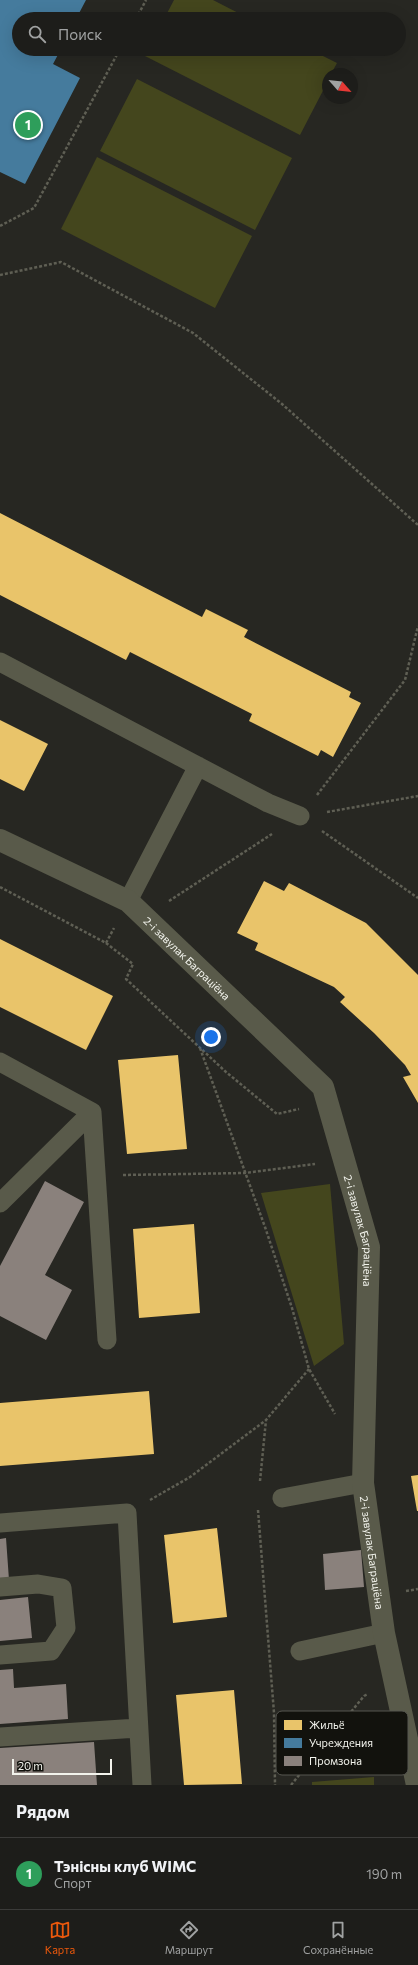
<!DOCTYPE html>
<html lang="ru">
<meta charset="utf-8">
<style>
:root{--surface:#1d1d1a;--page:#252623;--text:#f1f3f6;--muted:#a0a2a2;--line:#3b3b39;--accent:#ea580c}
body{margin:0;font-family:Commissioner,sans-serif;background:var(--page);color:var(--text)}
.compass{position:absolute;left:322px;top:68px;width:36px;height:36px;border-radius:50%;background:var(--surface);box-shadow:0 4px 16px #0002;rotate:117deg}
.scale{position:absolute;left:12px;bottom:10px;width:100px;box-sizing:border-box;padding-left:4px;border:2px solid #f3f4ed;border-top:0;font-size:11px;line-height:14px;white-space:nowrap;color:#f3f4ed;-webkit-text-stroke:3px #12120d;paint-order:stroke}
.you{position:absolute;left:211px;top:1037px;width:14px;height:14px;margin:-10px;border:3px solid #fff;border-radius:50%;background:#1a73e8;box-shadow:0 0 0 6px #1a73e833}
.badge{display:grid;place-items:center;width:26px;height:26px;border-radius:50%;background:var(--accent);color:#fff;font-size:13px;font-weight:700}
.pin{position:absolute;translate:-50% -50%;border:2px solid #fff;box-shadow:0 1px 4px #0006}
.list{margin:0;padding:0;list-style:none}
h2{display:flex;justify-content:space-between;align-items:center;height:52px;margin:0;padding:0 16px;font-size:17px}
h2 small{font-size:13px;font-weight:400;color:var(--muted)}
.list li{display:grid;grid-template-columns:26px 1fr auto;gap:12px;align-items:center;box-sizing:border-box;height:72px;padding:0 16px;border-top:1px solid var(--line)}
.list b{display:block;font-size:15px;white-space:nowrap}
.list p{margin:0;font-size:13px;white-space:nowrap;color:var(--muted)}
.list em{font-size:13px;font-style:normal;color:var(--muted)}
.icon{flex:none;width:22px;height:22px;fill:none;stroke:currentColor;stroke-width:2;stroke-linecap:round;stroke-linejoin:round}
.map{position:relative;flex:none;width:418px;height:1785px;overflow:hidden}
.search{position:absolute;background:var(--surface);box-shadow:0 4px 16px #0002;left:12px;right:12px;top:12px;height:44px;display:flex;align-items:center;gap:10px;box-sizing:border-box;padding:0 14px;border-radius:22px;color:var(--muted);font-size:15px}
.sheet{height:124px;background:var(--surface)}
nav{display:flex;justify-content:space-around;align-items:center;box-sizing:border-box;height:56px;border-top:1px solid var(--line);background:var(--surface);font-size:11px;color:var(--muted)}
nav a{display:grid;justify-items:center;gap:2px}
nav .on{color:var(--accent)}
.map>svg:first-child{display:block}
</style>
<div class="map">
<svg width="418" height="1785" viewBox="0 0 418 1785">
<rect width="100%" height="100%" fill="#272722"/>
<path fill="#44461d" d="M174 0H213L250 19H164Z
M149 49H309L337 63 331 74H328V81L300 135 145 56Z
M137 79 292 158 255 230 100 151Z
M97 157 252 236 215 308 61 229Z
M330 1184 344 1344 314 1366 261 1193Z
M374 1777V1785H312V1782Z"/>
<path fill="#e9c46a" d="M0 513 202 617 206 609 248 630 244 637 351 692 349 697 361 703 333 757 321 750 318 756 249 721 252 714 130 652 126 660 0 595Z
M0 720 48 744 24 791 0 779Z
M264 881 284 891 289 883 366 923 418 975V1103L403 1077 411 1075 405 1065 374 1033 340 1002 345 997 334 987 255 950 258 943 237 933Z
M0 939 113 996 86 1050 0 1007Z
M178 1055 187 1149 127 1154 118 1060Z
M194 1224 200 1313 139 1318 133 1229Z
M149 1391 154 1454 0 1466V1403Z
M418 1475V1511H417L411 1476Z
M217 1528 227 1617 173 1623 164 1535Z
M234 1690 242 1784 184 1785 176 1695Z"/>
<path fill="#457b9d" d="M0 0H86L76 19H19V49H61L53 64 80 78 25 184 0 172Z"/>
<path fill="#8a817c" d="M45 1181 84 1202 45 1275 72 1290 46 1340 0 1316V1266Z
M6 1538 9 1580H0V1539Z
M361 1550 364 1587 325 1590 323 1554Z
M28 1597 32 1638 0 1641V1600Z
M13 1669 14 1688 66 1684 68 1719 0 1724V1670Z
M94 1742 97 1785H0V1748Z"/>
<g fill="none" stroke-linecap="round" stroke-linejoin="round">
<path stroke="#5f5f54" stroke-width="2.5" stroke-dasharray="3 2" stroke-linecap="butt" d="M136 19 146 0
M0 226 34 208 120 49
M0 275 61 262 193 333 282 404 418 525
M317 795 405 680 418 626
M327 812 418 796
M322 831 418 898
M0 887 106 943 114 928
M169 901 272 834
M106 943 133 964 126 979 226 1072 277 1114 299 1109
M200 1048 265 1227 292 1308 309 1369 335 1414
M123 1175 245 1173 315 1164
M260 1481 266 1420
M150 1500 190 1477 266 1420 309 1369
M258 1510 274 1713 275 1785
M406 1591 418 1589
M291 1785 364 1696 368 1694"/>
<path stroke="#595a4a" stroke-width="19" d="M0 662 268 803 300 816
M128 901 198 766
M0 1062 92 1112 107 1340
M0 1203 92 1112
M282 1498 363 1483
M0 1523 127 1513 142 1785
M0 1587 38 1584 62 1588 66 1628 51 1651 0 1655
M300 1651 384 1633
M0 1737 138 1728"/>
<path stroke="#595a4a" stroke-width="22" id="s1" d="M0 840 128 901 323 1087 369 1247 363 1483 384 1633 417 1785"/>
</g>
<g text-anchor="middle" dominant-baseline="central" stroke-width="4" stroke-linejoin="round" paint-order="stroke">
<g font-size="11" fill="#f3f4ed" stroke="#12120d">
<text stroke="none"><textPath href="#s1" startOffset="224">2-і завулак Баграціёна</textPath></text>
<text stroke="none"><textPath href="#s1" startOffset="560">2-і завулак Баграціёна</textPath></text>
<text stroke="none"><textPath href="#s1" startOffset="884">2-і завулак Баграціёна</textPath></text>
</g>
</g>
<rect x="276" y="1711" width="132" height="64" rx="6" fill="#12120d" stroke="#565650" stroke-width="1"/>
<rect x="284" y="1720" width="18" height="10" fill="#e9c46a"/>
<rect x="284" y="1738" width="18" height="10" fill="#457b9d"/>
<rect x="284" y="1756" width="18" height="10" fill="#8a817c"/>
<g font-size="11" fill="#f3f4ed">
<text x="309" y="1729">Жильё</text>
<text x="309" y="1747">Учреждения</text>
<text x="309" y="1765">Промзона</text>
</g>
</svg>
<svg class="compass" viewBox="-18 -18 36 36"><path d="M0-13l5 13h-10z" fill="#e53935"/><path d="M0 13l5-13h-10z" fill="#a0a2a2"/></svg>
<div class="scale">20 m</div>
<div class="you"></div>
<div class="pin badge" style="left:28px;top:125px;background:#2e9e5b">1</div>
<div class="search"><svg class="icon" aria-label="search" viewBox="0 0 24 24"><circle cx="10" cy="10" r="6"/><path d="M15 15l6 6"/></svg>Поиск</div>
</div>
<section class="sheet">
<h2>Рядом<small></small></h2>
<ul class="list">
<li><span class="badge" style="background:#2e9e5b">1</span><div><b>Тэнісны клуб WIMC</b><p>Спорт</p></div><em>190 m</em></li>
</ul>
</section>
<nav>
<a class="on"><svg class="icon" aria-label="map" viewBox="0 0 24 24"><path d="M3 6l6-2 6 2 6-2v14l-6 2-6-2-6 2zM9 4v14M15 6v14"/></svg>Карта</a>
<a><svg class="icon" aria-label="directions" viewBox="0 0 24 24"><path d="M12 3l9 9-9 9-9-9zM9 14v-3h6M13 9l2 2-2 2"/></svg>Маршрут</a>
<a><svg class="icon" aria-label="saved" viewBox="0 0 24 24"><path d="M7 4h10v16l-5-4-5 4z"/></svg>Сохранённые</a>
</nav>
